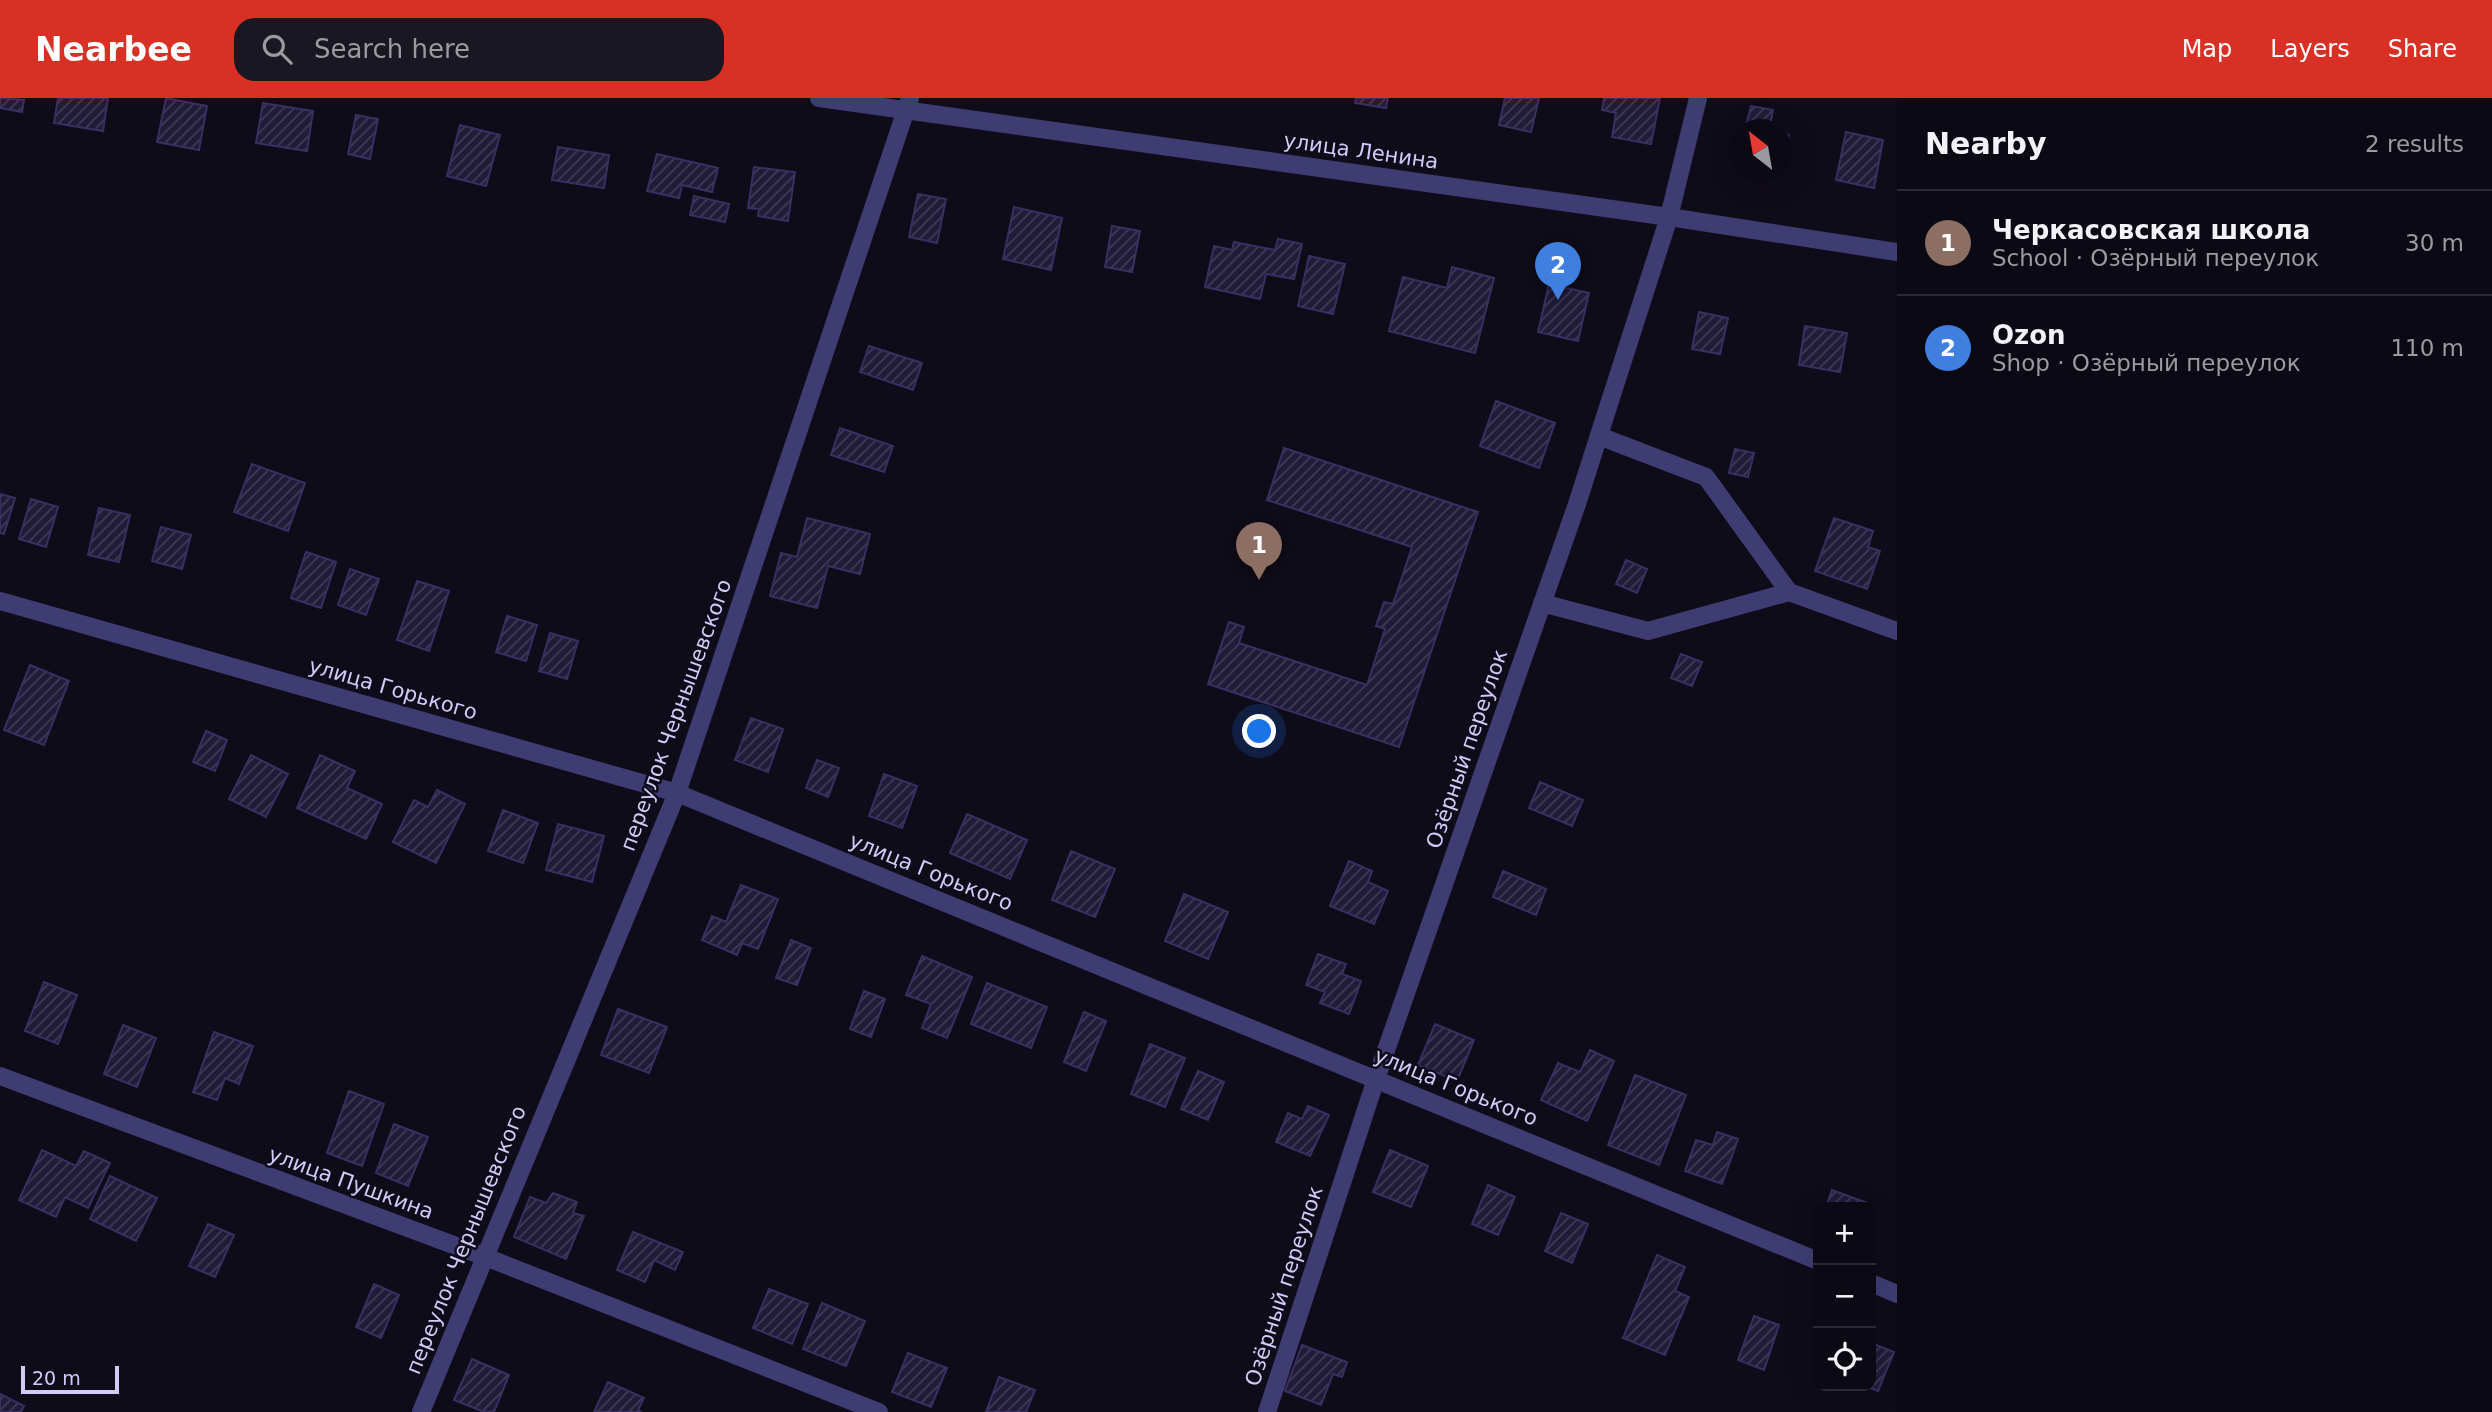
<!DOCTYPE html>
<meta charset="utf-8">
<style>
:root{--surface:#0b0913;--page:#191721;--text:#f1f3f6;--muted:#9a9aa0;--line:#2b2a33;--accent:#d93025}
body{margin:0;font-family:"DejaVu Sans",sans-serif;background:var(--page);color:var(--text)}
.controls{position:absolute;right:21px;bottom:21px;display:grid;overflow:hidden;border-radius:14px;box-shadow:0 7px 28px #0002}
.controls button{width:63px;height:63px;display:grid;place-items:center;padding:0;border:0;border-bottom:2px solid var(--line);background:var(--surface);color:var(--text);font:35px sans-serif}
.compass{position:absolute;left:1729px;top:21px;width:63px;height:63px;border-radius:50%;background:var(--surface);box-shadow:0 7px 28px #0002;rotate:329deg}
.scale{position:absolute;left:21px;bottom:18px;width:98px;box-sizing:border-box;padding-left:7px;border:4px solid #d0cbf9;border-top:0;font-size:19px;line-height:24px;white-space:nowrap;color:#d0cbf9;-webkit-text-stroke:5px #0f0c19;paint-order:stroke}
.you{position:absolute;left:1260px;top:634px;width:24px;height:24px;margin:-18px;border:5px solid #fff;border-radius:50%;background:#1a73e8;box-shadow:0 0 0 10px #1a73e833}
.badge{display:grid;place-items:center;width:46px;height:46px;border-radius:50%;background:var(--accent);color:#fff;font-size:23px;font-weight:700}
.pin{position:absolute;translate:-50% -58px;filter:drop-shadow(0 2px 4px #0008)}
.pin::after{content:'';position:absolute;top:37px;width:24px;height:21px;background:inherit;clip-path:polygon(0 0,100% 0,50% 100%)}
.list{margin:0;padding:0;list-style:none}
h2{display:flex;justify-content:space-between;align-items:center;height:91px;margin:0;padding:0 28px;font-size:30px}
h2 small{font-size:23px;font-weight:400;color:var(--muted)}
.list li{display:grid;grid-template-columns:46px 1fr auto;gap:21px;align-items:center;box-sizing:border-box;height:105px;padding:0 28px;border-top:2px solid var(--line)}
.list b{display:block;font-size:26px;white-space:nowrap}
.list p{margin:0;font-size:23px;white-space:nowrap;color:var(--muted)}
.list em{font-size:23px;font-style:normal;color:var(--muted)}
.icon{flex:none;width:38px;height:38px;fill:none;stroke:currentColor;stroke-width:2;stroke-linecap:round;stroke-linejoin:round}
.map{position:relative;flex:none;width:1897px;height:1314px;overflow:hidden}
header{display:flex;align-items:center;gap:42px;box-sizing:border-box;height:98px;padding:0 35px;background:var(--accent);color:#fff}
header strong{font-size:33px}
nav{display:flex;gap:38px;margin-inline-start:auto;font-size:24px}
.search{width:490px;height:63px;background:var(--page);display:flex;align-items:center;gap:18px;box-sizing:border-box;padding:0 24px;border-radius:21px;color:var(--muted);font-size:26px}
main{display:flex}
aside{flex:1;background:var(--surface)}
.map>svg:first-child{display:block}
</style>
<header>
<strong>Nearbee</strong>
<div class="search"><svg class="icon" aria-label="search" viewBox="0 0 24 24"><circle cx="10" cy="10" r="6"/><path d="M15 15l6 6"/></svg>Search here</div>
<nav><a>Map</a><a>Layers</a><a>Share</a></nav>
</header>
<main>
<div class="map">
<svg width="1897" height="1314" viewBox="0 0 1897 1314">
<defs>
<pattern id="building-hatch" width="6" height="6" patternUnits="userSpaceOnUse" patternTransform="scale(1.75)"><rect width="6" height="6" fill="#211b38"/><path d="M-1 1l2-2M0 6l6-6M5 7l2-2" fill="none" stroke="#403b56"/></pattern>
</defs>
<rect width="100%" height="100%" fill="#0f0c19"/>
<path fill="url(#building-hatch)" stroke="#392f62" stroke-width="2" d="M0 0 24 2 22 14 0 10Z
M58 0H108L103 33 54 25Z
M166 0 207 8 199 52 157 44Z
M1356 0H1388L1386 10 1355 5Z
M1505 0H1539L1531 34 1499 27Z
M1604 0H1660L1651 46 1612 39 1616 15 1602 12Z
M263 5 313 13 307 53 256 45Z
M1751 8 1773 12 1769 32H1745Z
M356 17 378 21 370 61 348 56Z
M460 27 500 37 486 88 447 78Z
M1846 34 1883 42 1874 90 1836 82Z
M1782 35 1789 37 1782 73Z
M558 49 609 57 604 90 552 82Z
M657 56 718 70 712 94 682 87 679 100 647 93Z
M754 69 795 74 788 123 758 118 759 111 748 110Z
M918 96 946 101 937 145 909 139Z
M694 98 729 106 725 124 690 117Z
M1014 109 1062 120 1051 172 1003 161Z
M1112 128 1140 133 1132 174 1105 169Z
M1278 141 1302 146 1294 181 1266 176 1260 201 1205 189 1214 148 1232 152 1234 144 1275 152Z
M1309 158 1345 166 1333 216 1298 208Z
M1452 169 1494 180 1475 255 1389 233 1403 179 1447 190Z
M1549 186 1589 195 1578 243 1538 234Z
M1699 214 1728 220 1720 256 1692 251Z
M1805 228 1847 235 1840 274 1799 267Z
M869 248 922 265 913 292 860 274Z
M1496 303 1555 325 1539 370 1480 348Z
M840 330 893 348 884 374 831 357Z
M1284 350 1478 414 1399 649 1208 586 1229 524 1244 529 1239 545 1367 587 1385 531 1376 528 1384 504 1393 506 1412 449 1267 402Z
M1735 351 1754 355 1748 379 1729 375Z
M252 366 305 385 288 433 234 414Z
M0 396 15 400 4 436 0 435Z
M31 401 58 409 46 449 19 441Z
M99 410 130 417 119 464 88 457Z
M807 420 870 436 860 476 828 468 817 510 770 498 781 455 797 459Z
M1834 420 1873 433 1868 449 1880 453 1867 491 1815 473Z
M161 429 191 437 182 471 152 463Z
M306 454 336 464 321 510 291 500Z
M1626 462 1647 471 1637 495 1616 486Z
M350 471 379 481 366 517 338 507Z
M417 483 449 493 429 553 397 542Z
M507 518 537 527 526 563 496 554Z
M550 535 578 543 567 581 539 573Z
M1681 556 1702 564 1692 588 1671 580Z
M30 567 69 583 44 647 4 632Z
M751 620 783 631 768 674 735 662Z
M206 633 227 642 215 673 193 664Z
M251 657 288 676 266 719 229 701Z
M320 657 355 673 347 690 382 706 366 741 297 710Z
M817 662 839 670 828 699 806 690Z
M884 676 917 688 902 730 869 718Z
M1540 684 1583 702 1572 728 1529 710Z
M437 692 465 706 436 765 393 744 414 702 428 709Z
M503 712 538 725 523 765 488 753Z
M967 716 1027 742 1010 781 950 755Z
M558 726 604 738 592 784 546 772Z
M1071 753 1115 771 1095 819 1052 802Z
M1349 763 1372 773 1368 784 1388 793 1374 826 1330 808Z
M1503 773 1546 791 1536 817 1493 799Z
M741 787 778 801 758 851 742 845 737 857 702 842 712 818 726 824Z
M1184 796 1228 814 1208 861 1165 843Z
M791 842 811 850 797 887 776 880Z
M1318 856 1346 866 1342 876 1361 883 1349 916 1320 905 1325 894 1306 887Z
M922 858 972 879 947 940 922 930 931 906 906 897Z
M44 884 77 897 58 946 25 933Z
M987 885 1047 909 1031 950 971 926Z
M864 893 885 901 871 939 850 931Z
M618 911 667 929 649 975 601 957Z
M1084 914 1106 923 1086 973 1064 964Z
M1435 926 1474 942 1457 983 1418 967Z
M123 927 156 940 137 989 104 976Z
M214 934 253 948 239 986 225 980 217 1002 193 994Z
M1150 946 1185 960 1165 1009 1131 996Z
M1590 952 1614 963 1587 1023 1541 1002 1558 965 1580 974Z
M1198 973 1224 984 1208 1022 1181 1011Z
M1635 977 1686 997 1659 1067 1608 1047Z
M349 993 384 1006 362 1068 327 1055Z
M1308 1008 1329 1017 1310 1058 1276 1044 1288 1015 1302 1021Z
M394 1026 428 1039 408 1088 376 1075Z
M1717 1034 1738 1041 1722 1086 1685 1073 1696 1042 1713 1047Z
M42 1052 76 1068 84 1053 110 1065 88 1110 65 1099 56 1119 19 1102Z
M1390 1052 1428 1068 1411 1109 1373 1094Z
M110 1078 157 1100 136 1143 90 1121Z
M1488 1087 1515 1099 1498 1137 1472 1126Z
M1832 1092 1865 1104 1863 1109H1826Z
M553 1095 577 1104 573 1115 584 1118 566 1161 514 1139 530 1099 546 1105Z
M1561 1115 1588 1126 1572 1165 1545 1153Z
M208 1126 234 1137 215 1179 189 1168Z
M633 1134 683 1154 675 1172 654 1162 645 1184 617 1172Z
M1657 1157 1685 1169 1675 1193 1689 1199 1665 1257 1623 1240Z
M374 1186 399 1197 381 1240 356 1229Z
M769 1191 808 1206 792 1246 753 1230Z
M822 1205 865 1223 846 1268 803 1251Z
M1754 1218 1779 1227 1764 1272 1738 1262Z
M1871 1245 1894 1254 1878 1293 1865 1288H1871Z
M1302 1247 1347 1264 1342 1279 1333 1276 1321 1307 1285 1293Z
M908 1255 947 1270 931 1309 892 1294Z
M472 1261 509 1277 494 1314H484L454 1302Z
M999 1279 1035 1292 1026 1314H986Z
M608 1284 644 1300 638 1312 641 1314H594Z
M0 1296 24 1308 21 1314H0Z"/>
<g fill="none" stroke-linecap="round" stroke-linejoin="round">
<path stroke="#3f3c73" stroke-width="18" d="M819 0 1669 119 1897 154
M1599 338 1706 379 1789 494
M0 503 677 695 1818 1163
M1542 505 1648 533 1789 494 1897 533
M0 978 483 1158 879 1314
M1871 1185 1897 1196
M421 1314 677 695 910 0
M1267 1314 1376 981 1577 406 1669 119 1698 0"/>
</g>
<g text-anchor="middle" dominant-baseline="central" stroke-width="5" stroke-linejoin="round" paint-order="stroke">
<g font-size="21" fill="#d0cbf9" stroke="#0f0c19">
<text transform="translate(1361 53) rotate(8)">улица Ленина</text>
<text transform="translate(393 591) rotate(16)">улица Горького</text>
<text transform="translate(676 617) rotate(-70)">переулок Чернышевского</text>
<text transform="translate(1467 651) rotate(-71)">Озёрный переулок</text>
<text transform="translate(931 774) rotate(22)">улица Горького</text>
<text transform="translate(1456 989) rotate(22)">улица Горького</text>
<text transform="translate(351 1085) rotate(20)">улица Пушкина</text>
<text transform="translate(466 1142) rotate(-68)">переулок Чернышевского</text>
<text transform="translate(1284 1188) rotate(-72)">Озёрный переулок</text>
</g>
</g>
</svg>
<div class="controls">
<button>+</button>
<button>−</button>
<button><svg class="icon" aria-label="locate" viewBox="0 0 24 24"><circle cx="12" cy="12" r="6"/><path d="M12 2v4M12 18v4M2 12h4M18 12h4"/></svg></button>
</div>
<svg class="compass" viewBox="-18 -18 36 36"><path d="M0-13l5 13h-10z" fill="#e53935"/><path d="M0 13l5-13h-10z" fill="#9a9aa0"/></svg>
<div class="scale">20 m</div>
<div class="you"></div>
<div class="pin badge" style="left:1259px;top:482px;background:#8d6e63">1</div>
<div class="pin badge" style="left:1558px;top:202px;background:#3f7fe0">2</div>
</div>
<aside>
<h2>Nearby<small>2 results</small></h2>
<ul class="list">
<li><span class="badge" style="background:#8d6e63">1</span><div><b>Черкасовская школа</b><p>School · Озёрный переулок</p></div><em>30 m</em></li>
<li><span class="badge" style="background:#3f7fe0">2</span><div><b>Ozon</b><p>Shop · Озёрный переулок</p></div><em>110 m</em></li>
</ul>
</aside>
</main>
